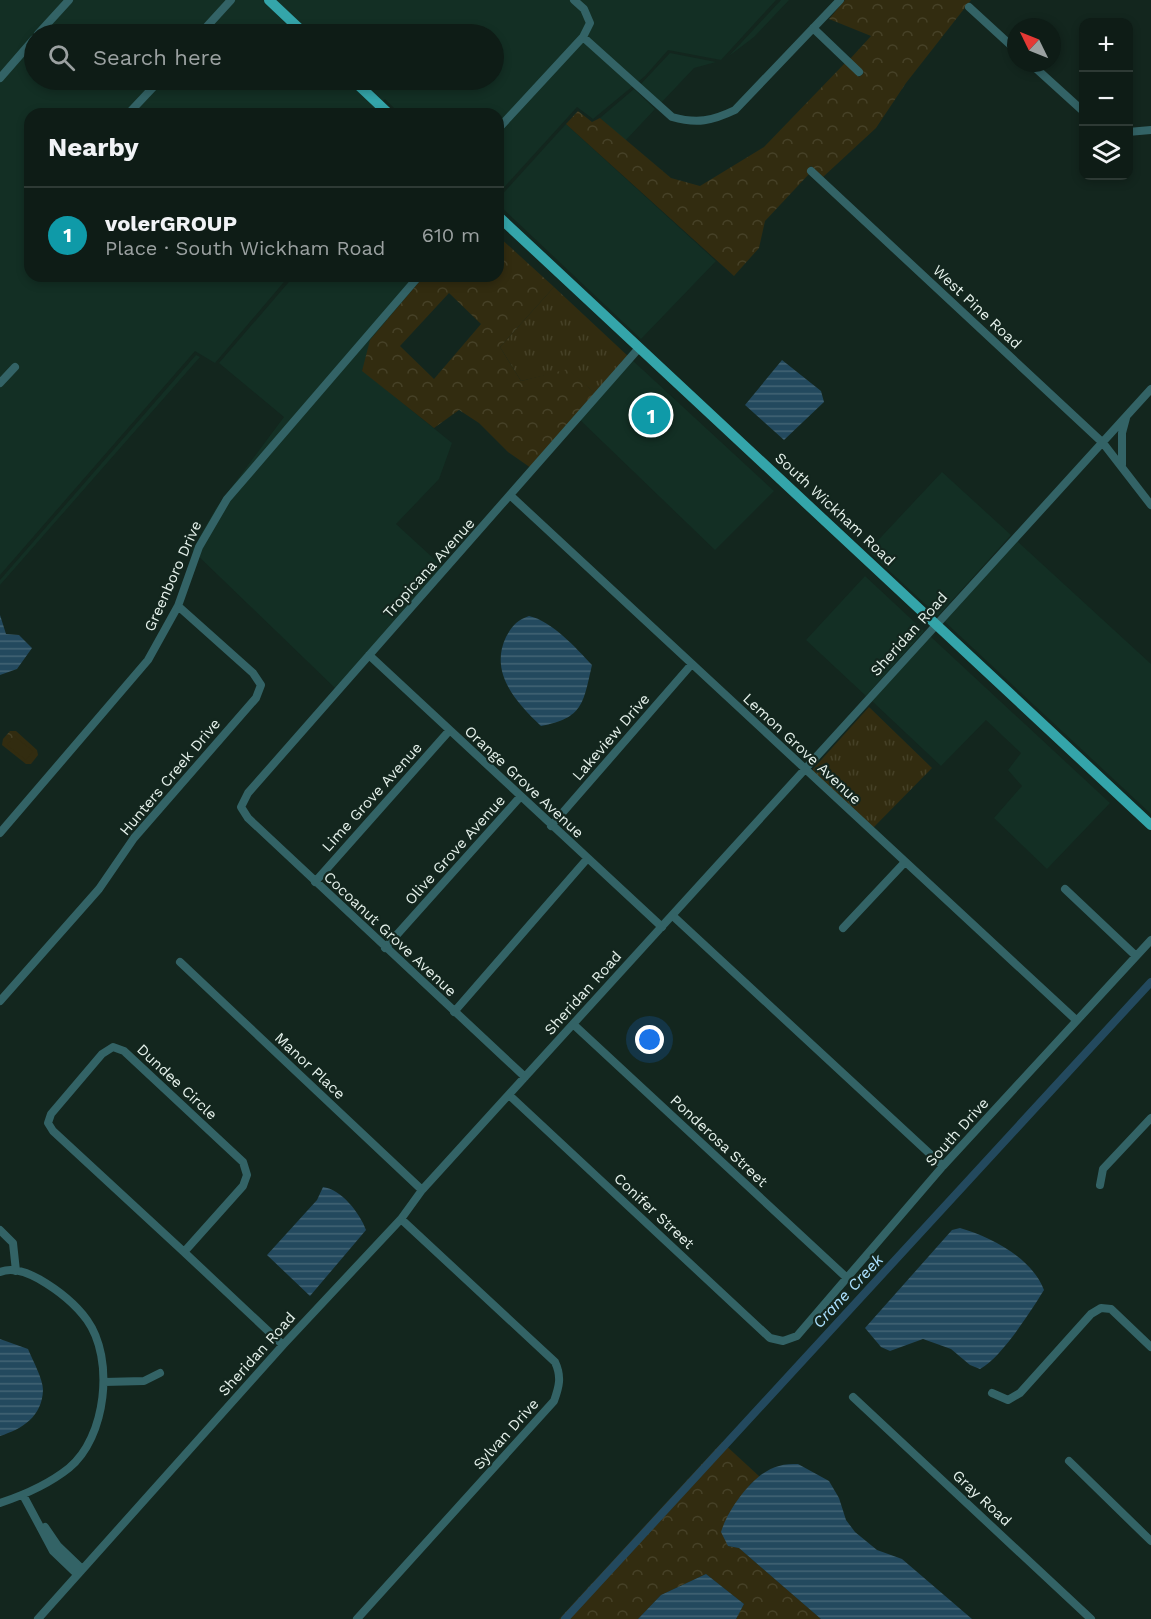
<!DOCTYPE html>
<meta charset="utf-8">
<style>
:root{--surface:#0e1c16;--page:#1c2923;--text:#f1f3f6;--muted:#9ba1a1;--line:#2e3a35;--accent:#db2777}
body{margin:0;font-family:"Work Sans",sans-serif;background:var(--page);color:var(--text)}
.controls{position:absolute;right:18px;top:18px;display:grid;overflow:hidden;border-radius:12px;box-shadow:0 3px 9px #0003}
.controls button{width:54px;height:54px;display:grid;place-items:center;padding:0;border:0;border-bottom:2px solid var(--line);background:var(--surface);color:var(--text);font:30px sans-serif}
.compass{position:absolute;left:1007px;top:18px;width:54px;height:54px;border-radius:50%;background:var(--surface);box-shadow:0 3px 9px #0003;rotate:313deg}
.you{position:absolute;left:650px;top:1040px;width:21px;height:21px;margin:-15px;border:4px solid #fff;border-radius:50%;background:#1a73e8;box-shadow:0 0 0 9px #1a73e833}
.badge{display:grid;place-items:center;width:39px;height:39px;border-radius:50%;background:var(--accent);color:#fff;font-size:20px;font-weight:700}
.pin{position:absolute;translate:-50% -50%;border:3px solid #fff;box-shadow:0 2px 6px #0006}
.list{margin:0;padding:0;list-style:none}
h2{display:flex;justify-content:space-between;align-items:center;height:78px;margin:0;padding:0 24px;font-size:26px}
h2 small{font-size:20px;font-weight:400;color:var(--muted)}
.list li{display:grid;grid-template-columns:39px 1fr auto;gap:18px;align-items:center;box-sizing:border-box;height:96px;padding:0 24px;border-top:2px solid var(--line)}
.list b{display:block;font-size:22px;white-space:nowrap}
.list p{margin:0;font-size:20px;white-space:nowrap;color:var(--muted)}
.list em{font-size:20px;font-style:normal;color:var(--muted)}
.icon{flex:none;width:33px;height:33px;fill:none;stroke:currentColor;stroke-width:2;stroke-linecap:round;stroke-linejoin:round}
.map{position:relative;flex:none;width:1151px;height:1619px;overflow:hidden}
.search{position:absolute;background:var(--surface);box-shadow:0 3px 9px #0003;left:24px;top:24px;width:480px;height:66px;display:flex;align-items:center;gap:15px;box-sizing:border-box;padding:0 21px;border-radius:33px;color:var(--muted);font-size:22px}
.panel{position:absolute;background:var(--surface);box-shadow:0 3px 9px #0003;left:24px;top:108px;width:480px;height:174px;border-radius:18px}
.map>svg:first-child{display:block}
</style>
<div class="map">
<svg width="1151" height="1619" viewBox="0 0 1151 1619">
<defs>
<pattern id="grass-tufts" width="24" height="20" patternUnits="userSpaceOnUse" patternTransform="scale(1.5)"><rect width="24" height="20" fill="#322c10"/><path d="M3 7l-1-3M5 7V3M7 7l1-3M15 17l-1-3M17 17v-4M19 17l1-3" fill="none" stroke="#464127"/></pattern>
<pattern id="forest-crowns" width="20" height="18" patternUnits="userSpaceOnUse" patternTransform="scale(1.5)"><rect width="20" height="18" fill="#322c10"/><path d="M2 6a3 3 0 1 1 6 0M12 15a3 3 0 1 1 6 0" fill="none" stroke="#464127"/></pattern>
<pattern id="water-rules" width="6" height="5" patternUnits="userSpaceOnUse" patternTransform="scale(1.5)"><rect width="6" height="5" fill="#23495e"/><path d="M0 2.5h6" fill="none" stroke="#436475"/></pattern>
</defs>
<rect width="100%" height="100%" fill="#13261e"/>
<path fill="#132f24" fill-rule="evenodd" d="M0 0H776L721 60 668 50 645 76 593 119 577 107 498 194V114H400L385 99 372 114H30V276H289L215 363 195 351 0 575ZM34 34H494V80H34Z
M781 0H789L754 37 729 56Z
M670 53 716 62 694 68 660 104 640 85Z
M634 89 655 109 625 141 600 118Z
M566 124 716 261 641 339 498 204V199Z
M294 276H424L411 291 362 370 452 443 439 479 396 524 444 568 335 688 192 550 216 508 284 417 219 363Z
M196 355 200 357 0 585V580Z
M630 358 774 491 715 550 577 417Z
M942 472 1011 535 938 616 868 551Z
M1017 541 1151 664V814L944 621Z
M865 576 924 631 866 696 806 640Z
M930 636 1110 803 1047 869 994 818 1022 786 1008 770 1021 753 986 720 941 766 872 701Z"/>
<path fill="url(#grass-tufts)" d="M554 287 630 358 597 395 568 370 521 381 500 347Z
M869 707 932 768 873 828 814 774 813 769Z"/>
<path fill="url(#forest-crowns)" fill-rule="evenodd" d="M845 0H971L906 83 876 128 823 177 811 166 807 171 809 174 765 221 759 248 734 276 566 124 578 111 592 122 600 118 671 178 700 186 764 147 845 63 859 77 864 73 850 59 871 36 829 19Z
M498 236 554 287 500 347 521 381 568 369 597 395 531 468 508 452 479 423 459 410 434 428 362 371 370 340 424 276H498ZM449 293 481 324 434 379 400 346Z
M10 731H16L37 750 38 755 31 764H26L2 745 3 739Z
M722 1442 760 1477 750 1484 728 1546 739 1548 821 1619H736L744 1604 706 1574 661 1595 638 1619H559Z"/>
<path fill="#322c10" d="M14 736 33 751 26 760 7 745Z"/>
<path fill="url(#water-rules)" d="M782 360 821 391 824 402 784 440 745 405Z
M0 615 6 634 19 635 32 648 17 669 0 675Z
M529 616C552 621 576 648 592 665 583 704 583 718 541 726 516 702 489 673 506 637 512 626 517 620 529 616Z
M323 1187C341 1189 360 1213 366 1230L310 1296 267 1255 317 1200Z
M960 1228C991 1237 1032 1258 1044 1290 1031 1311 1001 1358 980 1369L970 1365 951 1349 923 1339 890 1351 881 1347 865 1328 952 1230Z
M0 1339 28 1349C33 1361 43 1379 43 1390 42 1417 22 1429 0 1436Z
M798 1464 829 1481 839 1498 846 1520 855 1532 877 1550 902 1559 972 1619H821L739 1548 728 1546 721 1532C728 1509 755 1471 779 1466 785 1464 792 1464 798 1464Z
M706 1574 744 1604 736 1619H638L661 1595Z"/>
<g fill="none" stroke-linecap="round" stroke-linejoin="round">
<path stroke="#23495e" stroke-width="8" d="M565 1619 1151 982"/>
<path stroke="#336366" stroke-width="8" d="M969 7 1016 50
M813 28 859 72
M38 34 69 0
M200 34 231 0
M583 37 672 117C697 124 712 121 735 110L840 0
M1030 63 1084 112
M0 78 34 39
M128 114 160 80
M498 129 583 37 590 23 584 9 574 0
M1128 132 1151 130
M811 171 1103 443 1151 505
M0 383 15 367
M1122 465V433L1126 418
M511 496 1076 1020
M369 655 662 927
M551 826 691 665
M0 833 148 660 178 606 199 547 227 499 419 276
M315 882 449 731
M1065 889 1136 956
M673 916 943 1166
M843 928 905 862
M385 948 520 797
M180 962 422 1190
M0 1001 99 889 134 838 256 698 261 685 253 673 178 606
M454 1012 587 859
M573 1024 847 1278
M113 1047 124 1051 243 1162 247 1175 243 1186 184 1252 53 1131 48 1123 51 1114 102 1054Z
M525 1077 248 818 241 807 248 793 639 348
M509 1095 770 1338 783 1341 797 1336 943 1166 1151 940
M1100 1185 1103 1169 1151 1118
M0 1230 13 1243 16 1271
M184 1252 283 1345
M0 1272C12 1267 28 1273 39 1279 58 1290 74 1302 87 1320 115 1359 106 1438 69 1468 49 1484 24 1495 0 1503
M104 1382 144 1381 160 1373
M992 1393 1008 1400 1020 1393 1091 1314 1101 1308 1111 1309 1151 1347
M853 1397 1091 1619
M1069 1461 1151 1541
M23 1495 53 1551 77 1574
M45 1527 58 1546 82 1569
M38 1619 283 1345 401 1219 422 1190 1151 389
M357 1619 554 1401C559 1387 562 1377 555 1362L401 1219"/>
<path stroke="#34a5aa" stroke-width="10" d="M269 0 305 34
M353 80 389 114
M498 216 1151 825"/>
</g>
<g text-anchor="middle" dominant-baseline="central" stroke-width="4.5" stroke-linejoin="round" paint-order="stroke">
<g font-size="15" fill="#e5f1eb" stroke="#13261e">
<text transform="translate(977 307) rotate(43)">West Pine Road</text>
<text transform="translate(835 509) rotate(43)">South Wickham Road</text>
<text transform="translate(429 568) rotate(-48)">Tropicana Avenue</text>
<text transform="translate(173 576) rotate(-66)">Greenboro Drive</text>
<text transform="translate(909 634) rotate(-48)">Sheridan Road</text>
<text transform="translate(611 737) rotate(-49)">Lakeview Drive</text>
<text transform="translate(802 749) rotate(43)">Lemon Grove Avenue</text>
<text transform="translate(170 777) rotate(-50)">Hunters Creek Drive</text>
<text transform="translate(524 782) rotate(43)">Orange Grove Avenue</text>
<text transform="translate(372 797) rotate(-48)">Lime Grove Avenue</text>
<text transform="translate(455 850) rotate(-48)">Olive Grove Avenue</text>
<text transform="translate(390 934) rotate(43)">Cocoanut Grove Avenue</text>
<text transform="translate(583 993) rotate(-48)">Sheridan Road</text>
<text transform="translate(310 1066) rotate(43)">Manor Place</text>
<text transform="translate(177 1082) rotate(43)">Dundee Circle</text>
<text transform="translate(957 1132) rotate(-48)">South Drive</text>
<text transform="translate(719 1141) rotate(43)">Ponderosa Street</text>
<text transform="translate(654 1211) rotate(43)">Conifer Street</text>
<text transform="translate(257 1354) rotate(-48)">Sheridan Road</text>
<text transform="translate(506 1434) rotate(-48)">Sylvan Drive</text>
<text transform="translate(982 1498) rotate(43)">Gray Road</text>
</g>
<g font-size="16" font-style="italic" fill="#abe0fe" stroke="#13261e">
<text transform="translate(848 1291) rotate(-47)">Crane Creek</text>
</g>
</g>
</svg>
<div class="controls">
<button>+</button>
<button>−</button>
<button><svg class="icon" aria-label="layers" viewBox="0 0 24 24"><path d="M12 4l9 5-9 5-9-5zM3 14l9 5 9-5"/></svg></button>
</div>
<svg class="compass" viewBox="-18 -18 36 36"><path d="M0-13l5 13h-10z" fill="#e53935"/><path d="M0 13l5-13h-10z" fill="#9ba1a1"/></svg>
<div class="you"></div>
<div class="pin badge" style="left:651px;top:415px;background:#0f9aa8">1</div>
<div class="search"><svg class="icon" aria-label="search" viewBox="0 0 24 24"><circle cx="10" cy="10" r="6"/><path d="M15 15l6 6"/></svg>Search here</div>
<section class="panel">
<h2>Nearby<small></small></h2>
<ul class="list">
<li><span class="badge" style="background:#0f9aa8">1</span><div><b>volerGROUP</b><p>Place · South Wickham Road</p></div><em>610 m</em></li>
</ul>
</section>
</div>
